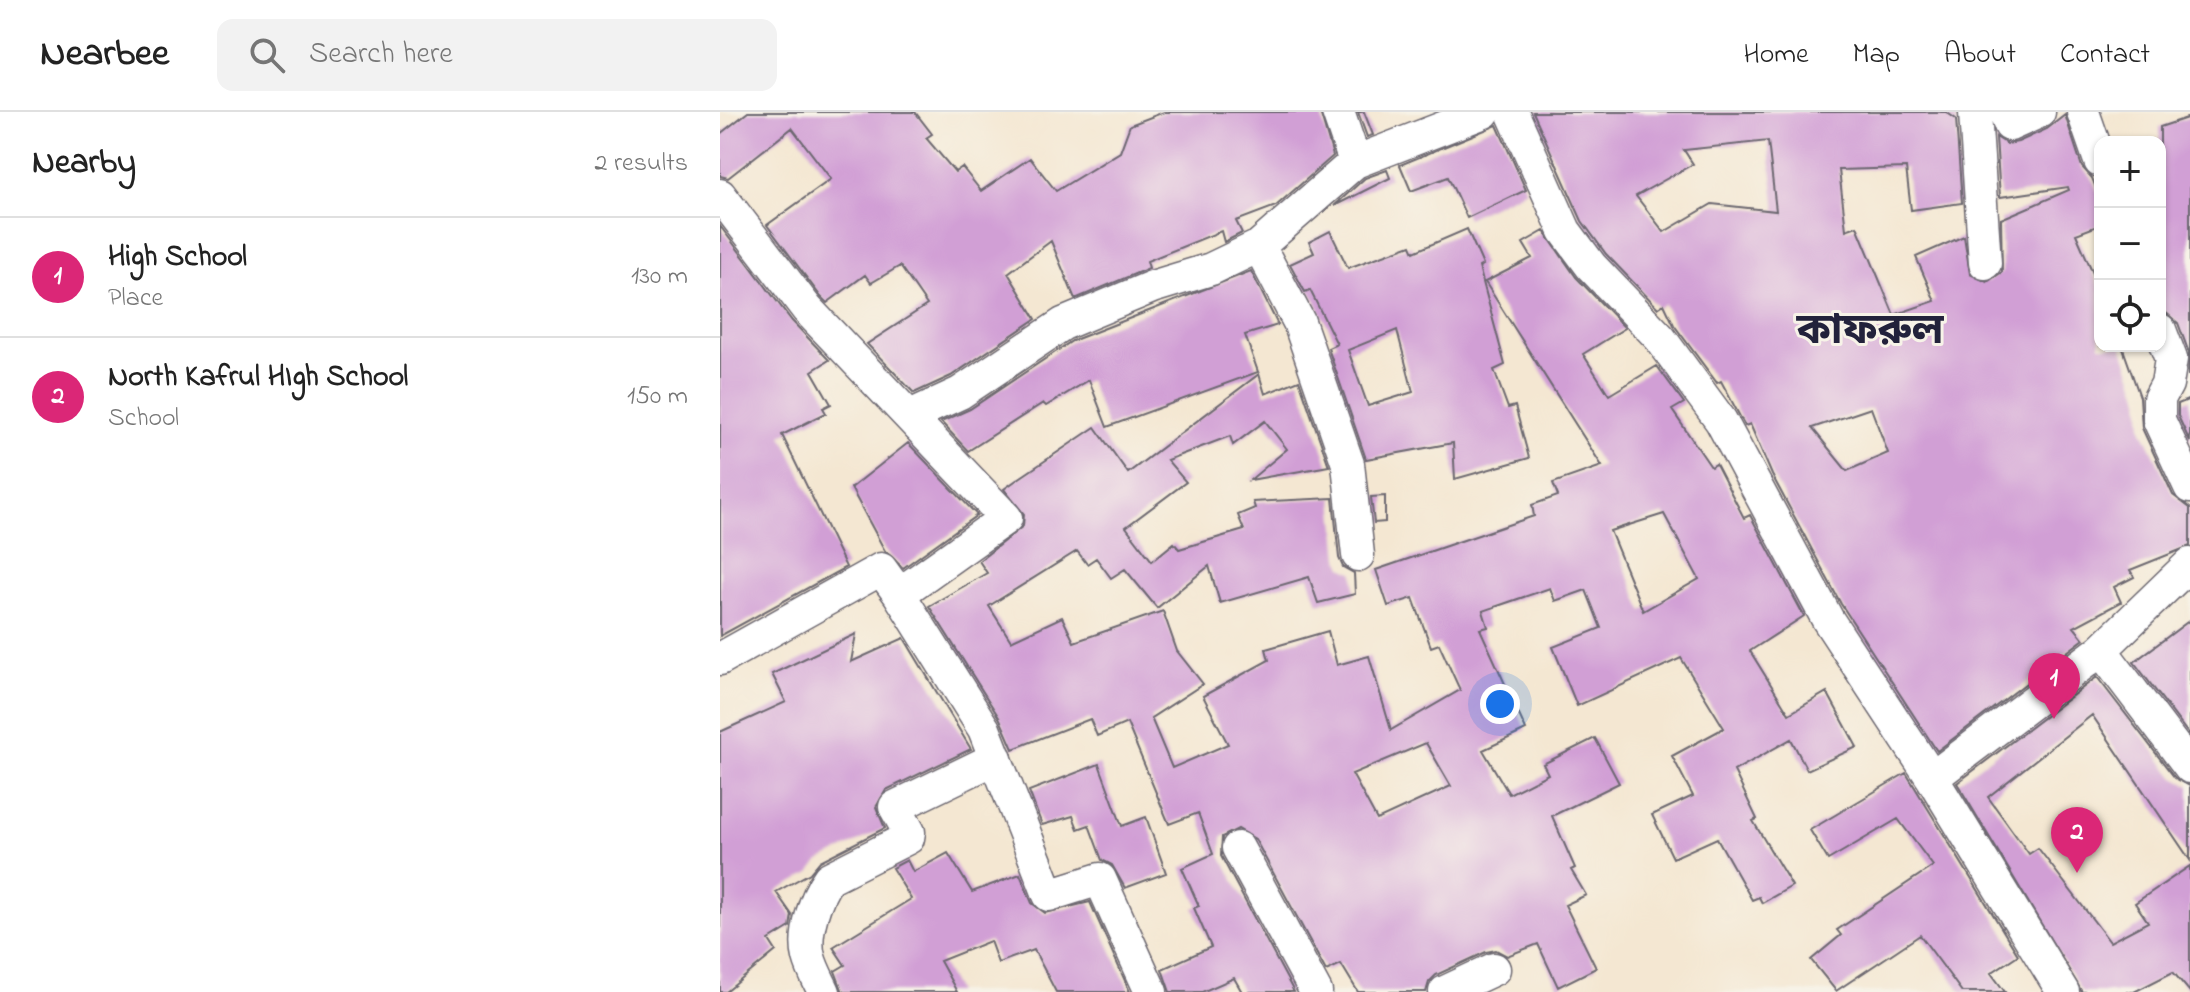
<!DOCTYPE html>
<meta charset="utf-8">
<style>
:root{--surface:#fff;--page:#f2f2f2;--text:#222;--muted:#767676;--line:#e0e0e0;--accent:#db2777}
body{margin:0;font-family:"Indie Flower","Noto Sans Bengali",sans-serif;background:var(--page);color:var(--text)}
.controls{position:absolute;right:24px;top:24px;display:grid;overflow:hidden;border-radius:16px;box-shadow:0 2px 6px #0004}
.controls button{width:72px;height:72px;display:grid;place-items:center;padding:0;border:0;border-bottom:2px solid var(--line);background:var(--surface);color:var(--text);font:40px sans-serif}
.you{position:absolute;left:780px;top:592px;width:28px;height:28px;margin:-20px;border:6px solid #fff;border-radius:50%;background:#1a73e8;box-shadow:0 0 0 12px #1a73e833}
.badge{display:grid;place-items:center;width:52px;height:52px;border-radius:50%;background:var(--accent);color:#fff;font-size:26px;font-weight:700}
.pin{position:absolute;translate:-50% -66px;filter:drop-shadow(0 2px 4px #0008)}
.pin::after{content:'';position:absolute;top:42px;width:28px;height:24px;background:inherit;clip-path:polygon(0 0,100% 0,50% 100%)}
.list{margin:0;padding:0;list-style:none}
h2{display:flex;justify-content:space-between;align-items:center;height:104px;margin:0;padding:0 32px;font-size:34px}
h2 small{font-size:26px;font-weight:400;color:var(--muted)}
.list li{display:grid;grid-template-columns:52px 1fr auto;gap:24px;align-items:center;box-sizing:border-box;height:120px;padding:0 32px;border-top:2px solid var(--line)}
.list b{display:block;font-size:30px;white-space:nowrap}
.list p{margin:0;font-size:26px;white-space:nowrap;color:var(--muted)}
.list em{font-size:26px;font-style:normal;color:var(--muted)}
.icon{flex:none;width:44px;height:44px;fill:none;stroke:currentColor;stroke-width:2;stroke-linecap:round;stroke-linejoin:round}
.map{position:relative;flex:none;width:1470px;height:880px;overflow:hidden}
header{display:flex;align-items:center;gap:48px;box-sizing:border-box;height:112px;padding:0 40px;background:var(--surface);border-bottom:2px solid var(--line)}
header strong{font-size:38px}
nav{display:flex;gap:44px;margin-inline-start:auto;font-size:28px}
.search{width:560px;height:72px;background:var(--page);display:flex;align-items:center;gap:20px;box-sizing:border-box;padding:0 28px;border-radius:16px;color:var(--muted);font-size:30px}
main{display:flex}
aside{flex:1;background:var(--surface)}
.map>svg:first-child{display:block}
</style>
<header>
<strong>Nearbee</strong>
<div class="search"><svg class="icon" aria-label="search" viewBox="0 0 24 24"><circle cx="10" cy="10" r="6"/><path d="M15 15l6 6"/></svg>Search here</div>
<nav><a>Home</a><a>Map</a><a>About</a><a>Contact</a></nav>
</header>
<main>
<aside>
<h2>Nearby<small>2 results</small></h2>
<ul class="list">
<li><span class="badge">1</span><div><b>High School</b><p>Place</p></div><em>130 m</em></li>
<li><span class="badge">2</span><div><b>North Kafrul HIgh School</b><p>School</p></div><em>150 m</em></li>
</ul>
</aside>
<div class="map">
<svg width="1470" height="880" viewBox="0 0 1470 880">
<rect width="100%" height="100%" fill="#f7f3e8"/>
<filter id="ink" filterUnits="userSpaceOnUse"><feTurbulence type="fractalNoise" baseFrequency=".0125" numOctaves="2"/><feDisplacementMap in="SourceGraphic" scale="16" xChannelSelector="R" yChannelSelector="G"/><feConvolveMatrix kernelMatrix="1 2 1 2 8 2 1 2 1" color-interpolation-filters="sRGB"/></filter>
<filter id="wash" filterUnits="userSpaceOnUse"><feTurbulence type="fractalNoise" baseFrequency=".006" numOctaves="4" result="noise"/><feDisplacementMap in="SourceGraphic" scale="32" xChannelSelector="R" yChannelSelector="G"/><feGaussianBlur stdDeviation="1.8" result="paint"/><feColorMatrix in="noise" values="0 0 0 0 0 0 0 0 0 0 0 0 0 0 0 0 0 1.4 0 .05"/><feComposite in="paint" operator="in"/></filter>
<g filter="url(#wash)">
<rect width="100%" height="100%" fill="#f4e7d2"/>
<g id="blocks">
<path fill="#d19fd5" fill-rule="evenodd" d="M28 0H195L212 22 206 26 235 60 242 55 261 79 310 46 336 79 400 40 410 13 444 0H600L613 44 556 94 516 109 522 121 504 130 501 119 427 149 429 156 355 187 331 129 288 161 316 207 231 264 194 281 147 232 207 193 180 154 151 171 145 163 107 191 101 185 47 113 111 67 72 16 8 66 0 64V22Z
M638 0H644L653 23 647 25Z
M813 0H1226L1236 7 1242 91 1191 98 1186 56 1119 58 1126 118 1137 114 1174 203 1215 189 1196 145 1244 124 1250 162 1267 170 1282 160 1281 107 1349 78 1348 75 1280 85 1276 25 1287 32 1298 30 1327 17 1345 3 1362 55 1372 66 1380 86V113L1356 122 1380 177V234H1402L1420 285 1422 316 1453 383 1470 396V434L1410 458 1414 465 1394 475 1401 490 1354 515 1364 527 1217 639 1121 492 1052 363 1030 312 1025 314 1001 269 997 271 954 213 944 192 938 196 886 142 862 109ZM1048 29 1056 99 992 92 944 120 916 84 973 52 964 38ZM1151 296 1168 341 1127 359 1092 316Z
M1470 5V263H1468L1469 241 1458 211 1444 199 1440 190V15Z
M777 13 806 78 747 106 728 65 691 79 680 53Z
M667 58 670 66 614 94 645 66Z
M0 114 72 209 109 248 92 259 111 292 103 296 106 301 62 323 126 455 0 524Z
M747 117 763 153 759 155 785 253 774 258 788 296 795 294 809 346 735 367 733 331 646 347 608 236 617 232 590 178 585 180 570 152 594 141 589 130 610 119 628 156 691 133 694 140ZM677 218 693 280 648 294 628 238Z
M824 119 856 165 905 216 863 242 889 283 937 254 964 291 952 298 991 355 996 352 1024 406 1030 403 1084 504 1030 539 1069 602 1107 580 1137 635 1087 658 1071 627 1014 659 1037 707 1033 709 1072 774 1042 791 1039 785 1032 788 997 726 953 746 932 703 973 684 952 644 1004 616 961 546 857 594 833 535 881 516 866 478 835 489 830 476 763 499 768 515 760 517 806 618 763 638 789 682 828 662 823 652 875 626 899 671 832 704 855 756 851 758 866 783 845 793 876 856 838 875 818 832 787 844 776 838 766 840 716 863 709 870 706 880H638L621 852 606 859 535 727 518 717 502 725 501 744 574 880H522L514 866 482 880H450L442 857 491 835 474 796 479 794 462 756 493 742 478 701 449 712 407 611 377 624 370 607 293 637 280 607 209 494 267 461 259 449 303 414 304 402 284 377 298 367 375 315 408 361 539 262 545 282 579 268 609 354 530 368 567 337 545 309 513 333 510 324 447 348 466 370 406 415 432 449 454 431 459 437 524 418 518 403 535 396 533 390 613 386 619 446 623 455 634 461 635 482 598 491 589 465 500 491 489 454 437 496 405 457 391 466 376 446 367 452 357 439 269 494 291 529 342 505 354 530 443 499 457 539 483 572 431 606 452 656 508 632 483 584 549 548 546 537 608 519 617 553 649 544 671 618 740 578 719 532 711 535 693 486 668 494 656 458 814 404 812 393 838 384 833 371 882 354 765 170 812 146 803 131ZM944 402 979 467 923 499 890 419ZM706 631 731 674 657 708 632 662Z
M531 159 558 213 525 223 538 260 387 315 369 268 326 294 323 291 248 339 221 310 250 297 352 229Z
M1470 287V330L1458 304V292Z
M188 331 257 403 183 456 165 439 131 376Z
M665 384V410L654 411 651 385Z
M1470 508V624L1414 550Z
M136 522 131 550 184 526 251 637 166 678 156 695 165 716 100 749 90 761 56 780 72 803 70 815 49 828 56 839 6 880H0V620L66 590 52 562Z
M1377 565 1455 666 1470 674V748L1372 603 1268 685 1309 742 1318 736 1390 830 1428 810 1415 791 1470 754V880L1453 860 1414 880H1362L1237 671Z
M379 652 402 714 426 705 446 761 405 776 392 753 382 748 369 713 358 717 353 704 322 713 309 679Z
M1186 661 1298 843 1271 861 1285 880H1242L1200 823 1116 879 1091 848 1121 823 1117 818 1213 754 1178 707 1108 748 1090 718Z
M228 741 252 780 300 762 312 791 325 801 370 790 410 880H336L314 838 278 851 270 829 220 849 237 880H123L115 859 125 853 113 835 191 787 172 756 187 748 193 760Z"/>
</g>
</g>
<g filter="url(#ink)">
<use href="#blocks" fill-opacity="0" stroke="#6c6770" stroke-width="2"/>
<g fill="none" stroke-linecap="round" stroke-linejoin="round">
<g stroke="#6c6770" stroke-width="35">
<path id="minor" d="M618 0 635 50
M792 0 845 119 871 154 940 226 1001 309 1108 508 1212 666 1343 880
M1285 0 1290 13 1319 0
M1363 0 1380 49
M1255 1 1265 151
M0 83 87 197 286 406 179 482 161 457 0 547
M539 134 579 210 628 352 638 443
M1440 218 1451 247 1447 272 1439 287V308L1470 375
M190 304 240 281 343 212 432 175 491 157 539 134 635 50 764 0
M179 482 264 617 329 783 380 767 431 880
M1381 538 1470 655
M1212 666 1381 538 1470 452
M518 736 596 880
M104 880C99 869 92 857 89 845 83 822 95 785 109 766L188 726 189 720 175 695 276 646
M725 880 774 857"/>
</g>
<use href="#minor" stroke="#fff" stroke-width="32"/>
</g>
</g>
<g text-anchor="middle" dominant-baseline="central" stroke-width="6" stroke-linejoin="round" paint-order="stroke">
<g font-size="42" font-weight="bold" fill="#22223b" stroke="#f7f3e8">
<text x="1150" y="220">কাফরুল</text>
</g>
</g>
</svg>
<div class="controls">
<button>+</button>
<button>−</button>
<button><svg class="icon" aria-label="locate" viewBox="0 0 24 24"><circle cx="12" cy="12" r="6"/><path d="M12 2v4M12 18v4M2 12h4M18 12h4"/></svg></button>
</div>
<div class="you"></div>
<div class="pin badge" style="left:1334px;top:607px">1</div>
<div class="pin badge" style="left:1357px;top:761px">2</div>
</div>
</main>
